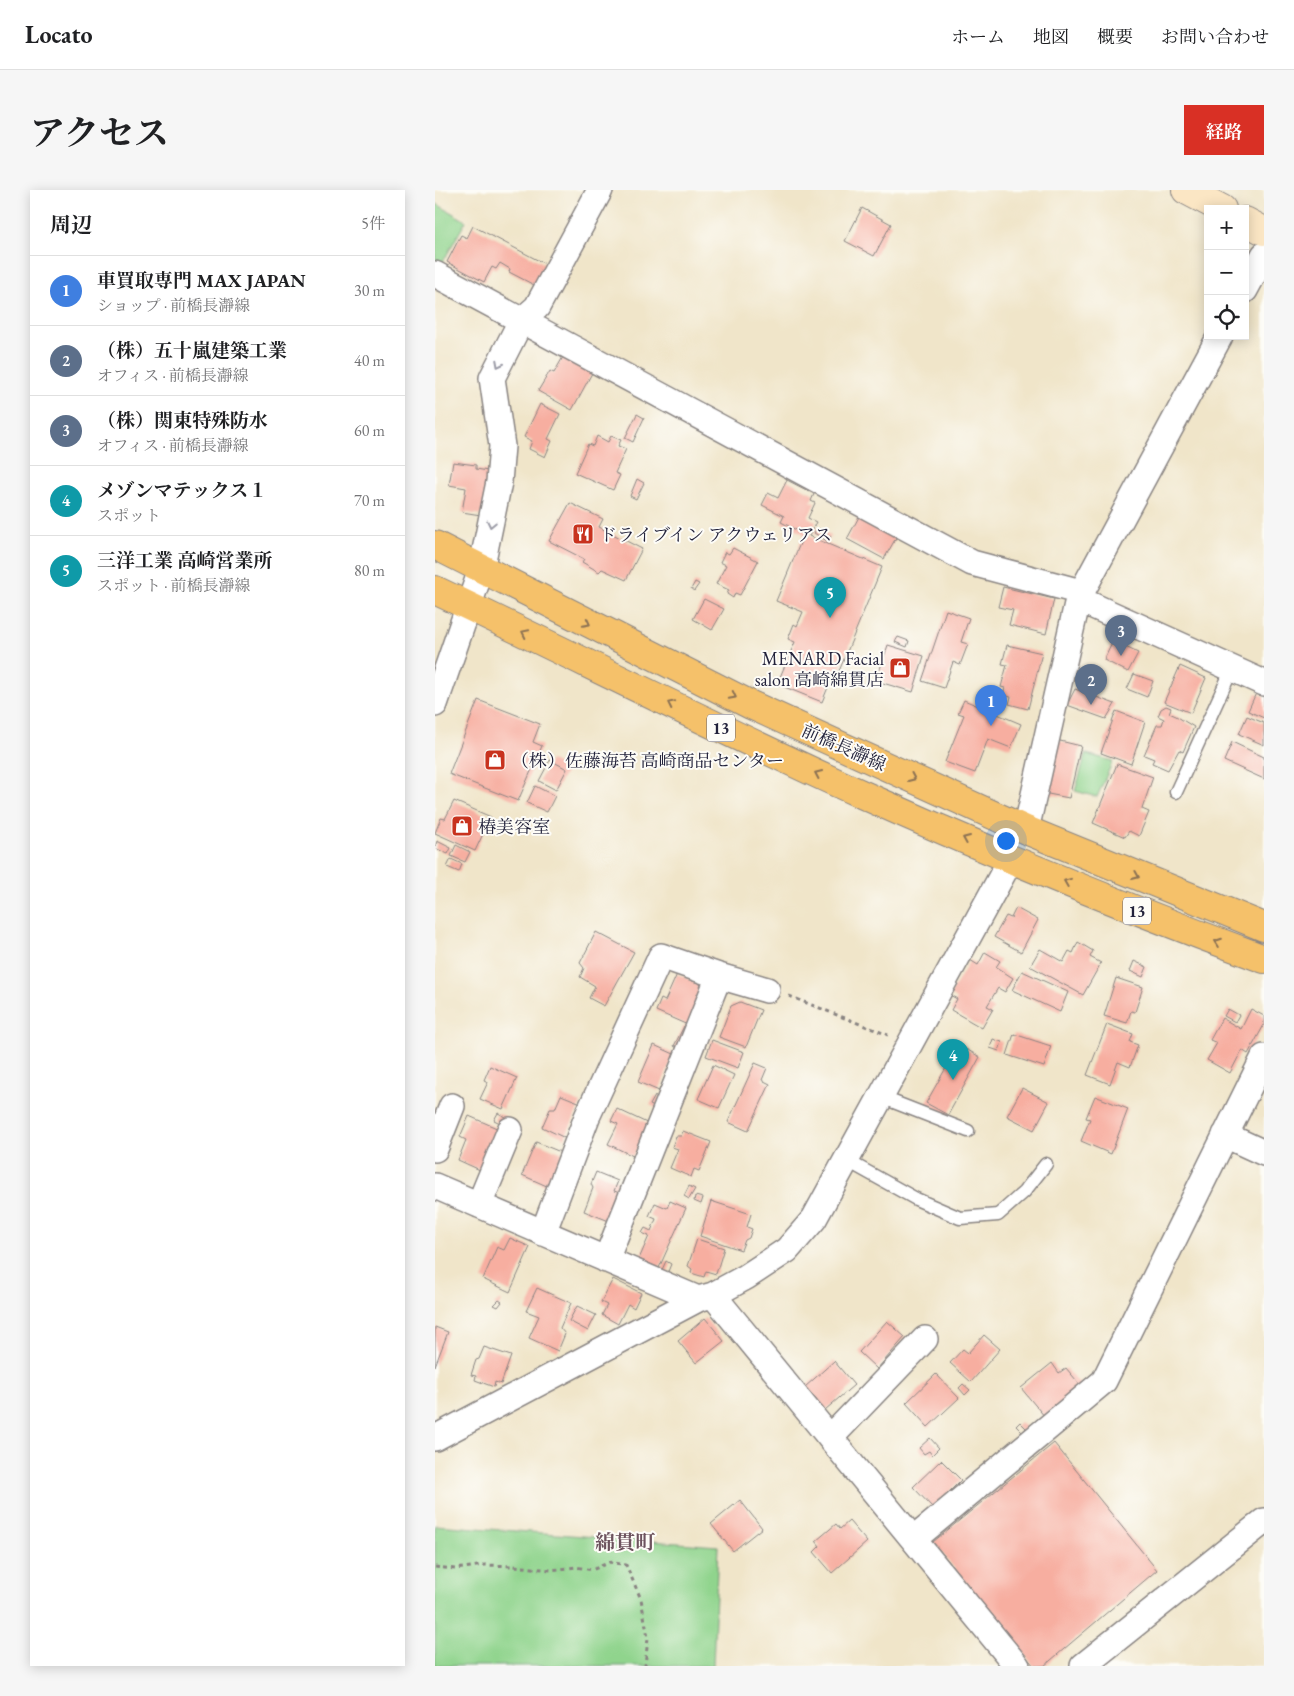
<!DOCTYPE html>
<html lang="ja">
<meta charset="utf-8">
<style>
:root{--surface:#fff;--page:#f6f6f6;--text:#202124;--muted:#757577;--line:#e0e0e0;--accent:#d93025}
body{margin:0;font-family:"EB Garamond","Noto Serif JP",serif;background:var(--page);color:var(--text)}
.controls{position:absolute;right:15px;top:15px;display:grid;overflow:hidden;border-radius:0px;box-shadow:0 2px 12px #0003}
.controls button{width:45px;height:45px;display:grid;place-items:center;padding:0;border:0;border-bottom:1px solid var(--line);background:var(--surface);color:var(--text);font:25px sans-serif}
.you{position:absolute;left:570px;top:650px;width:18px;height:18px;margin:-12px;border:4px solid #fff;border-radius:50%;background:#1a73e8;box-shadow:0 0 0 8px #1a73e833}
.badge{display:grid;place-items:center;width:32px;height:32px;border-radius:50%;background:var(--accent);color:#fff;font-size:16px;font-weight:700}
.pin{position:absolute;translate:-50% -41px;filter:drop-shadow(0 1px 2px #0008)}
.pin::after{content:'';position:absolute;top:26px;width:18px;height:15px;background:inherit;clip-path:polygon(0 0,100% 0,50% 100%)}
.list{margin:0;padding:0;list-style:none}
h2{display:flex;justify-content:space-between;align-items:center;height:65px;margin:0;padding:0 20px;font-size:21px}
h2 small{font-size:16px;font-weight:400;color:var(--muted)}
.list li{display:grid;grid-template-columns:32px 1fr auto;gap:15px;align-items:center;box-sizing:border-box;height:70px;padding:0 20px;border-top:1px solid var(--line)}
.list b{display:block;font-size:19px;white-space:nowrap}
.list p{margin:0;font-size:16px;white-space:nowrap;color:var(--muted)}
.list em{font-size:16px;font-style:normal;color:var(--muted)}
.icon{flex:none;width:28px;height:28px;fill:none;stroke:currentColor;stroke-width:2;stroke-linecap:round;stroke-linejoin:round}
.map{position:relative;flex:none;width:829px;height:1476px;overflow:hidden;border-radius:0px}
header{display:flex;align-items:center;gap:30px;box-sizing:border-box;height:70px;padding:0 25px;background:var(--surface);border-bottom:1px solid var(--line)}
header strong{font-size:24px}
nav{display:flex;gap:28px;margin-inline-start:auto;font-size:18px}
.intro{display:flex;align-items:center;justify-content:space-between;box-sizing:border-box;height:120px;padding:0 30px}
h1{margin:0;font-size:35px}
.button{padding:12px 22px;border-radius:0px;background:var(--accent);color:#fff;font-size:18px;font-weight:700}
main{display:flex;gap:30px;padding:0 30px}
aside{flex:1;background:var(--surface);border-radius:0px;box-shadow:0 2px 12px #0003}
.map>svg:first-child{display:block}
</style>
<header>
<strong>Locato</strong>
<nav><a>ホーム</a><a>地図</a><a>概要</a><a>お問い合わせ</a></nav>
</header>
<div class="intro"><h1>アクセス</h1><a class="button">経路</a></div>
<main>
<aside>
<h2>周辺<small>5件</small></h2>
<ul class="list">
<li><span class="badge" style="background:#3f7fe0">1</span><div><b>車買取専門 MAX JAPAN</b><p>ショップ · 前橋長瀞線</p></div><em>30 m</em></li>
<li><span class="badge" style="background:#5c6f8a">2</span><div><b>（株）五十嵐建築工業</b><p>オフィス · 前橋長瀞線</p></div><em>40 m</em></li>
<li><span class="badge" style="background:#5c6f8a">3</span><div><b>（株）関東特殊防水</b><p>オフィス · 前橋長瀞線</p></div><em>60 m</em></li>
<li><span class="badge" style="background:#0f9aa8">4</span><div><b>メゾンマテックス１</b><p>スポット</p></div><em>70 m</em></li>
<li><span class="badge" style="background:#0f9aa8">5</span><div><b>三洋工業 高崎営業所</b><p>スポット · 前橋長瀞線</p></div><em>80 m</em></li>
</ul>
</aside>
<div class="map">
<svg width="829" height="1476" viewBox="0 0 829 1476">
<rect width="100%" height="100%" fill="#fdfcf7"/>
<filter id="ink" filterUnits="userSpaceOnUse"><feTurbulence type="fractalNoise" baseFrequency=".02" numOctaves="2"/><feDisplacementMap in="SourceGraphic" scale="10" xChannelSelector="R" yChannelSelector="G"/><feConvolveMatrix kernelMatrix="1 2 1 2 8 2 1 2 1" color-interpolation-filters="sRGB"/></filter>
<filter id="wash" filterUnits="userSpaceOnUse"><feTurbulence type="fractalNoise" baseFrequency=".0096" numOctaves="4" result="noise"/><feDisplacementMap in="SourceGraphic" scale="20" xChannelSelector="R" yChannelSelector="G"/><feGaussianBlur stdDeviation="1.12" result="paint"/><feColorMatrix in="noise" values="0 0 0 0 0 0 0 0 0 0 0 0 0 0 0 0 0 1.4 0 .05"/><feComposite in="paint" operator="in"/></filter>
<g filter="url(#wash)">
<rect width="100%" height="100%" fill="#f0e5c9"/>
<path fill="#90d48d" stroke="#597b64" d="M0 13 31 31 6 75 0 71Z
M651 564 678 571 662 607 640 601Z
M0 1335 283 1356 278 1476H0Z"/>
<g id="blocks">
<path fill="#f7aea0" d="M427 18 456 34 439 66 410 51Z
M38 36 112 75 101 96 74 82 75 79 65 73 61 79 57 77 49 92 12 72 26 45 32 48Z
M128 167 157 183 137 220 103 201 115 181 119 183Z
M105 214 125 224 113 249 117 251 110 267 94 259 97 251 89 247Z
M202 224 209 228 198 252 190 248Z
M162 246 173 252 176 246 186 250 183 256 191 259 180 283 185 285 178 300 140 283 153 254 158 256Z
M18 272 41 275V279L53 281 52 326 27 322 31 298 14 295Z
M202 289 209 293 201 309 195 306Z
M352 290 379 304 376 311 380 313 373 328 381 332 374 346 447 377 402 486 398 485 387 512 342 494 360 452 353 449 359 434 362 436 368 422 341 411 369 344 346 332 349 326 327 315 333 303 343 308Z
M135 313 168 329 164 337 207 359 191 390 167 379 164 382 147 372 149 369 114 351Z
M425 325 462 346 449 369 412 349Z
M382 338 396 346 392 351 379 343Z
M298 358 323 371 305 405 300 403 298 408 292 404 294 400 281 394 291 375 285 372 290 362 294 364Z
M260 392 264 394 259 401 256 399Z
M568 397 619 409 611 444 574 435 578 420 563 417Z
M269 409 289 419 277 440 258 429Z
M511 420 534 428 526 452 533 454 525 475 518 472 509 498 487 491Z
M463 447 474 451 472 457 460 452Z
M678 451 703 463 693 482 669 470Z
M453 455 489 466 478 502 441 491Z
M572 455 607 463 593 519 574 514 576 507 568 505 570 498 566 497 572 475 567 474Z
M745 476 771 488 756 523 729 512Z
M699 484 718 491 712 507 692 499Z
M640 499 680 514 671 529 632 515Z
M821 503 829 506V528L813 521Z
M43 510 105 534 98 552 107 556 83 611 14 584Z
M529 510 586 534 576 558 553 549 540 583 510 572 529 525 523 523Z
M731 516 736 518 734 523 741 526 759 537 748 562 744 560 733 580 717 573 719 569 709 565 722 535H727L729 529 723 526 726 519Z
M681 521 710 532 696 574 666 563Z
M812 526 829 533V555L804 544Z
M621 550 646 556 634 608 608 603Z
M797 552 829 567V589L789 571Z
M115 570 132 579 121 600 104 591Z
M682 574 718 587 707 619 714 622 704 646 694 641 690 647 658 633Z
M100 596 120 606 112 622 92 613Z
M19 611 56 627 40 661 0 643 6 628 10 629Z
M2 651 16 658 13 664 0 658Z
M21 655 35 662 30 672 16 666Z
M16 669 27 674 24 682 12 677Z
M581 718 603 730 586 762 559 747 571 726 576 728Z
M161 742 199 762 169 816 154 808 160 796 145 787 149 778 145 773Z
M643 752 658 761 655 767 666 773 648 805 595 776 605 759 628 772 634 761 638 763Z
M550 762 565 771 561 777 578 788 570 802 563 798 552 816 558 819 547 838 516 820 522 809 515 805 535 770 543 775Z
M699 771 712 777 708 787 695 781Z
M587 781 633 802 625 822 577 800Z
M242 784 272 797 255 836 221 821 226 809 230 811Z
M681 788 708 797 700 822 696 821 692 833 669 826Z
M305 812 326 820 311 857 284 847 296 816Z
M793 819 804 825 800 832 789 826Z
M816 819 829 826V835L813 864 807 860 795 883 772 870 782 853 775 850 787 828 806 839Z
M672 834 698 844 695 852 703 855 695 877 683 872 675 894 652 885Z
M249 836 254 838 244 859 239 856Z
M579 844 616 856 609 877 572 865Z
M558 849 567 852 564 861 555 858Z
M277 850 309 862 303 878 271 866Z
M219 855 239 864 224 901 203 892Z
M524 855 545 867 513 925 491 913Z
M320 873 332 878 327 890 335 894 313 941 293 932Z
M278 875 299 885 284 918 263 909Z
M55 876 82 888 68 919 45 909 53 892 49 890Z
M587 898 614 912 599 940 572 926Z
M126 905 146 913 130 948 107 937 115 919H120Z
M220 906 225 908 221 918 215 915Z
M660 906 693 919 676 964 646 951 655 929 651 928Z
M182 919 214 934 198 966 173 954 183 934 176 931Z
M63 923 71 927 67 934 59 930Z
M34 926 64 939 45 980 23 970 31 950 25 947Z
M248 941 276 952 264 981 259 979 256 987 235 978 243 959 237 957 241 946H246Z
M101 952 128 963 114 997 87 985Z
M161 982 183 991 179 1001 185 1003 174 1031 149 1021 158 998 156 994Z
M254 996 260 999 254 1009 249 1006Z
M260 1006 268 1008 266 1014 259 1011Z
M235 1011 251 1018 224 1078 204 1069 214 1046 207 1043 210 1038 216 1041 221 1029 214 1026 220 1013 232 1018Z
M276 1011 316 1024 312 1037 317 1039 314 1048 310 1050 306 1060 265 1046Z
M75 1048 95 1057 75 1102 48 1089 62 1057 69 1060Z
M262 1049 289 1058 281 1084 271 1081 269 1087 256 1083 257 1079 253 1076Z
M231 1071 236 1074 232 1084 226 1082Z
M178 1089 206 1103 199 1118 193 1114 183 1134 167 1125 172 1115 166 1112Z
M102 1098 136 1113 125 1138 130 1144 123 1161 94 1148 104 1126 91 1121Z
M64 1110 67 1112 63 1117 59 1115Z
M142 1116 161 1125 153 1141 134 1131Z
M270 1128 289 1151 261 1173 243 1151Z
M452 1131 470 1147 442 1179 424 1162Z
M0 1137 13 1142 0 1176Z
M549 1145 565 1159 536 1192 515 1173 528 1159 533 1163Z
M49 1157 76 1166 66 1194 60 1192 59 1197 40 1190 41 1186 36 1185 41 1170 44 1169Z
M399 1171 419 1195 390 1220 370 1197Z
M617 1173 624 1183 631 1178 647 1197 610 1227 586 1198Z
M501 1184 524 1208 493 1237 471 1213Z
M528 1194 535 1200 530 1205 524 1198Z
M585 1232 591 1238 587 1242 581 1236Z
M495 1248 504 1258 497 1265 494 1261 489 1264 484 1258Z
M619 1253 722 1380 609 1476H599L498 1352Z
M506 1270 526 1290 498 1318 478 1297Z
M305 1310 327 1338 298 1361 276 1334Z
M414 1331 432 1352 397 1383 379 1362 385 1356 381 1351 401 1334 405 1339Z"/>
</g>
</g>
<g filter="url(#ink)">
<use href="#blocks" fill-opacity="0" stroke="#898482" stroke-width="1"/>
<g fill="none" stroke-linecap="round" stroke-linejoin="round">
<g stroke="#898482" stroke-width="15">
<path id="lane" d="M741 602 797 479
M446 907 533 941
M411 970 481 1009 525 1028 563 1025 589 1002 611 974"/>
</g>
<g stroke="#898482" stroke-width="28">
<path id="street" d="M0 84 537 373 646 402
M810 100 829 65
M643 409 829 493
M0 514 46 380 64 292 67 256 57 188 86 131 102 117 165 0
M591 640 643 409 785 146
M790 945 829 963
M0 959 17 916
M0 996 263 1109
M44 1015 75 940
M108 1043 152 927 226 766 284 786
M171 1070 284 786 332 800
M278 1105 582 1476
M0 1248 263 1109 278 1105 311 1087 352 1060 379 1029 576 669
M395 1248 490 1149
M479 1349 669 1191 829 867
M648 1476 829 1331"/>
</g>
<g stroke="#898482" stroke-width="30">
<path id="secondary" d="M751 0 787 19
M810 31 829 41"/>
</g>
<g stroke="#898482" stroke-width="30">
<path id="primary" d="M0 355 316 515 591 640 829 737
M0 400C141 467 281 538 424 603 557 663 692 718 829 769"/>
</g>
<path stroke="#898482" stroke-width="3" stroke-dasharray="4 4" stroke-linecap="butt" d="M354 806 453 845
M0 1377 20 1379 50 1375 79 1376 116 1380 141 1377 157 1380 175 1372 191 1375 206 1409 213 1448 210 1476"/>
<use href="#lane" stroke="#fff" stroke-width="12"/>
<use href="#street" stroke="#fff" stroke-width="25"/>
<use href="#secondary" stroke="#fbe6c4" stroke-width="28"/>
<use href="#primary" stroke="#f5c16b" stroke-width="28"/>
</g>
<defs><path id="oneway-chevron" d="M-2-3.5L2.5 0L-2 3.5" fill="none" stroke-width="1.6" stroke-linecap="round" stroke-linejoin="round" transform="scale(1.25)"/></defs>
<g stroke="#9c9ca7">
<use href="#oneway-chevron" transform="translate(64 174) rotate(117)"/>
<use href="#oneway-chevron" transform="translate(56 334) rotate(102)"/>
</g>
<g stroke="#8c7253">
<use href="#oneway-chevron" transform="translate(152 433) rotate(27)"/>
<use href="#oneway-chevron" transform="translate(90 443) rotate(-154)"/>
<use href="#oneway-chevron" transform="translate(298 506) rotate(27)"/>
<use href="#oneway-chevron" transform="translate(236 514) rotate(-154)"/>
<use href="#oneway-chevron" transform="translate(383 584) rotate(-155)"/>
<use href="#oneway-chevron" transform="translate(477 588) rotate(24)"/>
<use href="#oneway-chevron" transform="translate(531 649) rotate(-157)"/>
<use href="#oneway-chevron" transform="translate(701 686) rotate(23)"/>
<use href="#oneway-chevron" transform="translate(632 692) rotate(-158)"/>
<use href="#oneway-chevron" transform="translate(783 752) rotate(-160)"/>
</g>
</g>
<defs>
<g id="restaurant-square" transform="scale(1.125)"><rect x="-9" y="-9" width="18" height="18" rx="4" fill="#c8321e" stroke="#fdfcf7"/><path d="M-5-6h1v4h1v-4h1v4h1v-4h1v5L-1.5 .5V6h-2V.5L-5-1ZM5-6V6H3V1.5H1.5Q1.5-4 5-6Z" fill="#fff"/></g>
<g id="shop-square" transform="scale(1.125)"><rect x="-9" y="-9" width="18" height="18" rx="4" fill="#c8321e" stroke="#fdfcf7"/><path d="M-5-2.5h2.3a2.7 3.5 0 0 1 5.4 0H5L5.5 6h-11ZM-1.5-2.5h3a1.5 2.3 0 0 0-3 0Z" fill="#fff"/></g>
</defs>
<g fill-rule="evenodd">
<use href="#restaurant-square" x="148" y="344"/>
<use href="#shop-square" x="465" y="478"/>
<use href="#shop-square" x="60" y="570"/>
<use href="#shop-square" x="27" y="636"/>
</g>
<g text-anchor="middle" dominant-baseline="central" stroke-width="4" stroke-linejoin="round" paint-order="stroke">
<g fill="#fdfcf7" stroke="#646373" stroke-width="1">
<rect x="272" y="524.5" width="28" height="27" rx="4"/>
<rect x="688" y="707.5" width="28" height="27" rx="4"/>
</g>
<g font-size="16" font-weight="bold" fill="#22223b">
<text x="286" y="538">13</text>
<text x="702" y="721">13</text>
</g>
<g font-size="18" fill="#22223b" stroke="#fdfcf7" text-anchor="start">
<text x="164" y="344">ドライブイン アクウェリアス</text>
<text x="449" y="468" text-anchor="end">MENARD Facial<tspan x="449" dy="21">salon 高崎綿貫店</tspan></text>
<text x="76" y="570">（株）佐藤海苔 高崎商品センター</text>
<text x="43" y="636">椿美容室</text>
</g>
<g font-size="18" fill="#22223b" stroke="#fdfcf7">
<text transform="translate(409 557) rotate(24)">前橋長瀞線</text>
</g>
<g font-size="20" font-weight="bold" fill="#6d535e" stroke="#fdfcf7">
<text x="190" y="1352">綿貫町</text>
</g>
</g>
</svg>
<div class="controls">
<button>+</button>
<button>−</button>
<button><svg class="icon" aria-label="locate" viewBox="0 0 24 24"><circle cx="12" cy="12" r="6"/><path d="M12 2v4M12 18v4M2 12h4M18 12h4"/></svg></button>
</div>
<div class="you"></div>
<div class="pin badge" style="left:556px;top:536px;background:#3f7fe0">1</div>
<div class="pin badge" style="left:656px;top:515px;background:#5c6f8a">2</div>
<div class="pin badge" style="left:686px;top:466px;background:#5c6f8a">3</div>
<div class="pin badge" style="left:518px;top:890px;background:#0f9aa8">4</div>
<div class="pin badge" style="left:395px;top:428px;background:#0f9aa8">5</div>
</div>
</main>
